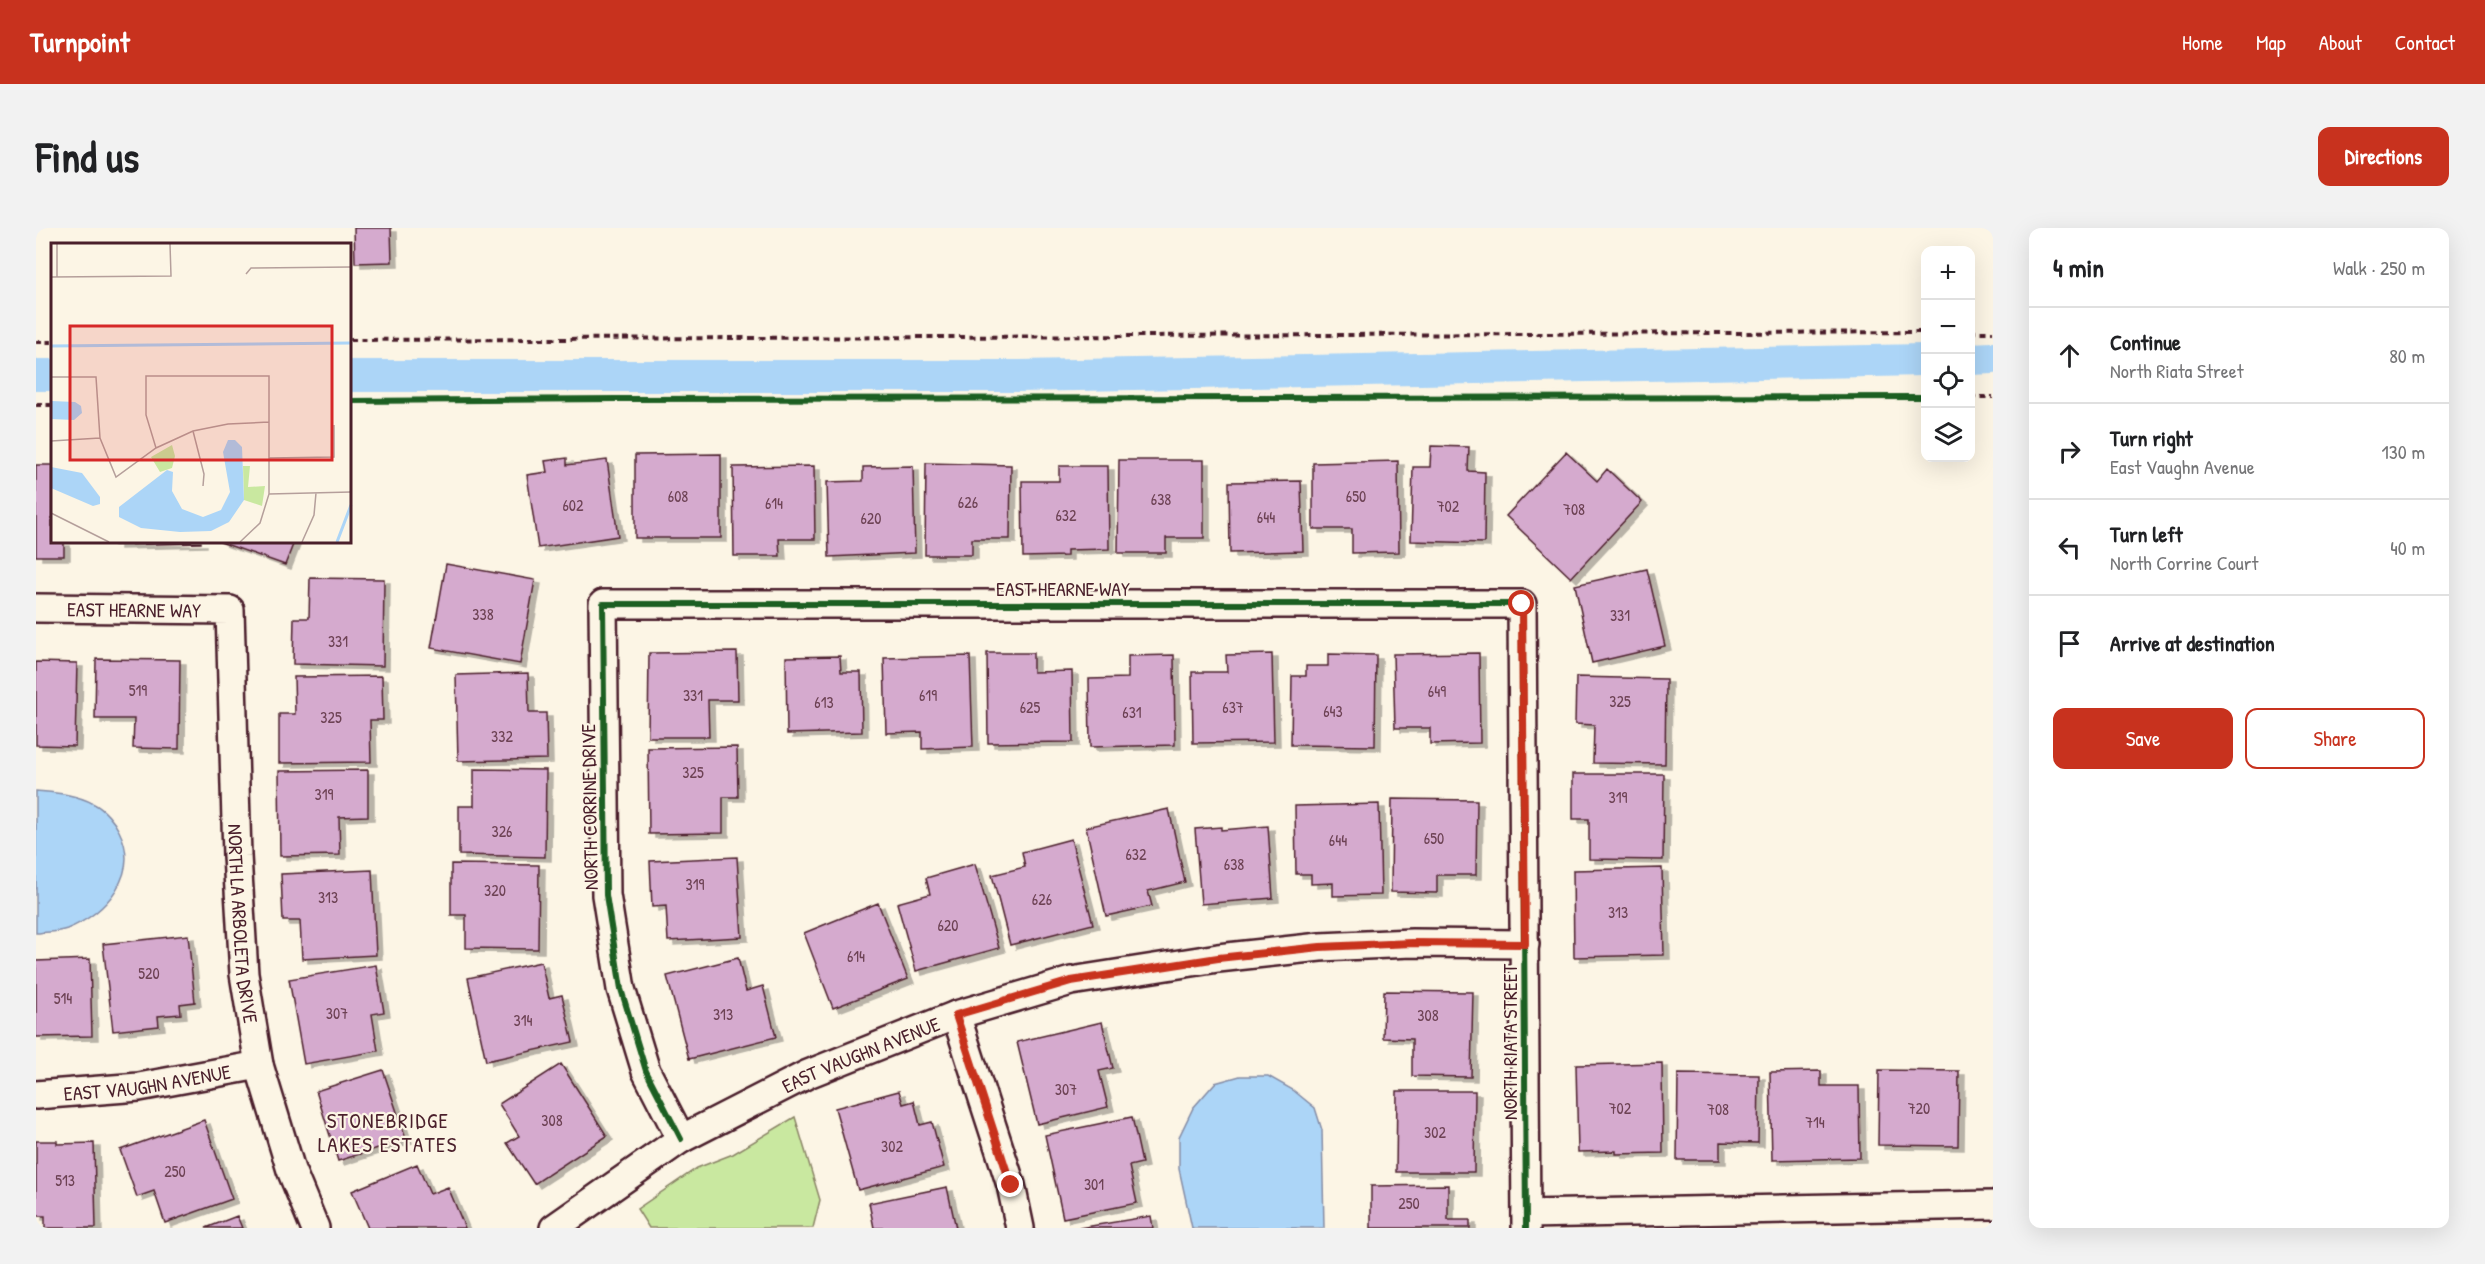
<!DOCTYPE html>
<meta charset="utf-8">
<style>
:root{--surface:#fff;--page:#f2f2f2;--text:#202124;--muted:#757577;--line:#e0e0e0;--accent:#c8321e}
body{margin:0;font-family:"Patrick Hand",sans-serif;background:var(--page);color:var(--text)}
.controls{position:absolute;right:18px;top:18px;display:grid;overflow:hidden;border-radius:12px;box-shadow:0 6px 24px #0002}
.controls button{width:54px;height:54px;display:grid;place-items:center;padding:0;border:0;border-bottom:2px solid var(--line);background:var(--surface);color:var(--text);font:30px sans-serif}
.stop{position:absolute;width:18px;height:18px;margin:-14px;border:4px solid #c8321e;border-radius:50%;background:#fff}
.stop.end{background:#c8321e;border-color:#fff;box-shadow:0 2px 6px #0008}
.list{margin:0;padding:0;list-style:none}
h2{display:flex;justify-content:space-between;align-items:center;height:78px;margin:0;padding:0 24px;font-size:26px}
h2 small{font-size:20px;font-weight:400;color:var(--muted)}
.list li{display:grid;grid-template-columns:39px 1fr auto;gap:18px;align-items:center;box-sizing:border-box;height:96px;padding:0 24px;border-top:2px solid var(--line)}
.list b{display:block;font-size:22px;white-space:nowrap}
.list p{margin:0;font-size:20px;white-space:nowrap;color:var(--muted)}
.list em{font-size:20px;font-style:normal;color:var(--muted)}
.actions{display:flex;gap:12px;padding:18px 24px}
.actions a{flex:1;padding:14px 0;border:2px solid var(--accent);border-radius:12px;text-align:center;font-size:21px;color:var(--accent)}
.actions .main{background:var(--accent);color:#fff}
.icon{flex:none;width:33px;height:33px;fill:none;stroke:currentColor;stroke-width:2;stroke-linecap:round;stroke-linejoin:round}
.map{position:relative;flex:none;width:1957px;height:1000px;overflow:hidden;border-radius:12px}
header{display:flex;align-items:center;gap:36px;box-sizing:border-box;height:84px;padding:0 30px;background:var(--accent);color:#fff}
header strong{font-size:28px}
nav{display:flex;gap:33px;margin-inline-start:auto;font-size:21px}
.intro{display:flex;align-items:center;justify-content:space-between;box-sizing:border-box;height:144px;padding:0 36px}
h1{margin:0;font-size:42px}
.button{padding:15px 27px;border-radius:12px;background:var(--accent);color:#fff;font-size:21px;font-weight:700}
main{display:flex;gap:36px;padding:0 36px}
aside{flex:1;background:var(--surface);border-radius:12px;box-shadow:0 6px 24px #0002}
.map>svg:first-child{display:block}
</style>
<header>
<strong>Turnpoint</strong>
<nav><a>Home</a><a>Map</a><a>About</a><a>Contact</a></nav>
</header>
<div class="intro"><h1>Find us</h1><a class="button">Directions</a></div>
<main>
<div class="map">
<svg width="1957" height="1000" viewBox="0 0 1957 1000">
<defs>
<filter id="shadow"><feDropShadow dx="6" dy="4" stdDeviation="0" flood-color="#0004"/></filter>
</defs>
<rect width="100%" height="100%" fill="#fcf5e5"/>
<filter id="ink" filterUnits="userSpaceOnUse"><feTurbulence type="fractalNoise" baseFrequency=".0167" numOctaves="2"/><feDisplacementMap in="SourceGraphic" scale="12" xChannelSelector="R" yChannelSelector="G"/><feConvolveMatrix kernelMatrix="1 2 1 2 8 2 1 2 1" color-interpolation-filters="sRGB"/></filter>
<g filter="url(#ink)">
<path fill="#c9e8a0" stroke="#8a8466" stroke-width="1.5" d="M759 889 784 972 777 1000H613L601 981 661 940 697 926Z"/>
<path fill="#acd5f7" stroke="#858ca5" stroke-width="1.5" d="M0 563C20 565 40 566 58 576 68 581 78 593 83 603 105 646 70 685 31 701 23 704 12 704 3 705H0Z
M1204 848H1232L1257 862 1279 880 1286 902 1288 1000H1156L1143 941V909L1157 880 1179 855Z"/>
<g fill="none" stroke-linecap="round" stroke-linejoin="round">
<path stroke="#acd5f7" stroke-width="32" d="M1934 131 1957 130
M0 147H16
M314 148H983L1890 132"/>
</g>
<path fill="#d5aace" stroke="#4a1f2b" stroke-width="1.5" filter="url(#shadow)" d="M318 0H355L356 34 319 35Z
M1395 218 1433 219 1432 243 1449 244 1448 315 1375 313 1377 239H1394Z
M1530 224 1561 253 1571 241 1606 274 1535 350 1470 288Z
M685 226V310H599V227Z
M531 230V237L571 232 582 308 502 320 491 247 511 244 509 233Z
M1083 232H1168V310H1130V325H1082Z
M1362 233 1363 324 1316 325V301H1277V235Z
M890 235 975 237 974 311H936V327H889Z
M0 237H16V314H28V328H0Z
M778 238 779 311H743L744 328H698L697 239Z
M877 238 879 325 793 329 791 254 827 253V239Z
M1023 238H1072L1073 321 1031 322V328L987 329 986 253H1023Z
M1265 253 1267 323 1194 325 1193 254Z
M78 314H165V315L78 317Z
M184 314H258L249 337Z
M410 336 499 352 484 436 395 420Z
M1611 341 1629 418 1556 435 1539 357Z
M274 350 348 351 347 438 257 436 258 390H273Z
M701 424 702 472H672L673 509H612L613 425Z
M951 425H997V444L1036 443 1037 514 952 515Z
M1443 425 1444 515 1394 516V500H1359L1357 426Z
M1236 426 1238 514 1157 515 1156 444H1191L1190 427Z
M1292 426 1340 427 1339 518 1255 517 1256 448H1270V438H1292Z
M1138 427 1139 517 1054 519 1053 451 1092 450V428Z
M804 428 805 444H825L826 504 751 506 750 429Z
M934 428 937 519 886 521V504L850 505 848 430Z
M60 431 144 432 143 521 97 520 98 491H59Z
M0 434 41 435 39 518 0 517Z
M492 445 493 485H510L511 531 422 533 420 447Z
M346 448 347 492H334L335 534 243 535V486H259L258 449Z
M1540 449 1630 451 1629 536 1557 535 1558 497 1539 496Z
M701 519 702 569H687V605L613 606 612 520Z
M438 541 510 542 509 629 423 627V578H438Z
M332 542V588L303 589 304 627 244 628 243 543Z
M1537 546H1628L1627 632 1553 631V591H1537Z
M1356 571 1441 572 1440 647H1401V665L1355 664Z
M1343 576 1345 667 1297 668V655L1275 656V646H1260L1259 578Z
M1133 581 1149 654 1112 663 1116 678 1070 688 1050 599Z
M1232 598 1237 670 1165 676 1159 601 1185 599V602Z
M1035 611 1057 696 974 717 956 647 989 639 986 624Z
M701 629 706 709 632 713 630 678 616 679 614 633Z
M415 636 503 637 502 721 430 720V687H415Z
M939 636 963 720 880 743 861 675 894 666 890 650Z
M1626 640 1628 727 1538 729 1537 642Z
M336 642 340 727 266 731 264 693H247L245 646Z
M842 675 872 751 797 780 768 705Z
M152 707 159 774 144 776 145 786 122 788 123 798 77 803 67 716Z
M702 730 710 763 727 758 740 809 653 831 631 748Z
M54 731 56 808 0 809V733Z
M505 734 513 770 526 767 537 814 450 833 432 750Z
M340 737 348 784 336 786 342 823 268 836 253 751Z
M1348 763 1437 764 1435 849 1376 848V811L1347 810Z
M1066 794 1077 840 1063 843 1072 879 1001 896 981 814Z
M1626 835 1627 925 1580 926V923L1542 924 1540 837Z
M525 836 571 908 498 956 471 915 483 908 463 876Z
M347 842 370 911 302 933 280 863Z
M1843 842 1923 843 1922 918 1842 917Z
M1785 843V858H1823L1824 930 1736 932 1734 844Z
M1642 846 1723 847 1722 915 1684 914V932H1641Z
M863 863 867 876 878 873 884 897 896 894 908 939 822 962 799 880Z
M1361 863H1439L1438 944H1360Z
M1096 889 1106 935 1093 938 1101 975 1027 990 1009 907Z
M168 892 196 971 129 995 118 963 101 969 84 922Z
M0 913H21V916L58 915 60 1000H9V988H0Z
M381 936 394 966 412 959 429 1000H332L316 963Z
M1412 957V992H1434V1000H1335V958Z
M911 959 920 1000H838L833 975Z
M201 988 206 1000H170Z
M1115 988 1117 1000H1043Z"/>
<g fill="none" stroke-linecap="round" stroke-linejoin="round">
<g stroke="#4a1f2b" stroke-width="32">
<g id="street">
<path id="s1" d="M0 380 194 382 201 628 208 746 223 837 255 942 279 1000"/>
<path d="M920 787 975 957 984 1000"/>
<path id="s2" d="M0 867 103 859 223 837"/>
<path d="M645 911 610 843 585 761 570 667 567 376H1486L1490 1000"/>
<path d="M1490 986 1957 977"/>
<path id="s3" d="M518 1000 645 911 772 846 920 787 1035 753 1182 730 1284 719 1376 715 1489 716"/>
</g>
</g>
<path stroke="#4a1f2b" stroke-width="4" stroke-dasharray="6 4.5" stroke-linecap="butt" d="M1934 104H1957
M314 112 1890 104
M0 114H16
M1934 169H1957
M314 173 582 171 1890 169
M0 177H16"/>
<use href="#street" stroke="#fcf5e5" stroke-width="27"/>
<g stroke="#fcf5e5" stroke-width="10">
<path id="cycleway" d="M314 173 582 171 1890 169
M645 911 610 843 585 761 570 667 567 376H1486L1490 1000"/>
</g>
<use href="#cycleway" stroke="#1b5e20" stroke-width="6"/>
</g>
</g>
<g fill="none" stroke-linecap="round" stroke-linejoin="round" filter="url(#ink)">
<path stroke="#c8321e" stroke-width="8" d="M975 957 920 787 1035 753 1182 730 1284 719 1376 715 1489 716 1486 376"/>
</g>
<g text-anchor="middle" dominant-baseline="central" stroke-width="4.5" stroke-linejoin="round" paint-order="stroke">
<g font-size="16" fill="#6d4254">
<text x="642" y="268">608</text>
<text x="1320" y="268">650</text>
<text x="1125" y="271">638</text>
<text x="932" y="274">626</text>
<text x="738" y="275">614</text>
<text x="537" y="277">602</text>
<text x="1412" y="278">702</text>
<text x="1538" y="281">708</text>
<text x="1030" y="287">632</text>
<text x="1230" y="289">644</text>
<text x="835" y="290">620</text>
<text x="447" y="386">338</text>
<text x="1584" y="387">331</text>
<text x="302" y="413">331</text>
<text x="102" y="462">519</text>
<text x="1401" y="463">649</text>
<text x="657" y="467">331</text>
<text x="892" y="467">619</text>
<text x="1584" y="473">325</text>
<text x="788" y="474">613</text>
<text x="994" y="479">625</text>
<text x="1197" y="479">637</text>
<text x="1297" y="483">643</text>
<text x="1096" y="484">631</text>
<text x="295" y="489">325</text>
<text x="466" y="508">332</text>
<text x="657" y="544">325</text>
<text x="288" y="566">319</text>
<text x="1582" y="569">319</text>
<text x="466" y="603">326</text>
<text x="1398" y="610">650</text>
<text x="1302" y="612">644</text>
<text x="1100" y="626">632</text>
<text x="1198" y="636">638</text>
<text x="659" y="656">319</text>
<text x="459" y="662">320</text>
<text x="292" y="669">313</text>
<text x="1006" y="671">626</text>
<text x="1582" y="684">313</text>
<text x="912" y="697">620</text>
<text x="820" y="728">614</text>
<text x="113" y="745">520</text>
<text x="27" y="770">514</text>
<text x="301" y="785">307</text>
<text x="687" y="786">313</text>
<text x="1392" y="787">308</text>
<text x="487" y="792">314</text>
<text x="1030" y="861">307</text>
<text x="1584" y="880">702</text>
<text x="1883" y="880">720</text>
<text x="1682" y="881">708</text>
<text x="516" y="892">308</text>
<text x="1779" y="894">714</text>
<text x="1399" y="904">302</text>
<text x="856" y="918">302</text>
<text x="139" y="943">250</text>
<text x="29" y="952">513</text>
<text x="1058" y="956">301</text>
<text x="1373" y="975">250</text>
</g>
<g font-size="20" fill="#4a1f2b" stroke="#fcf5e5">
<text x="1027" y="360">EAST HEARNE WAY</text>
<text stroke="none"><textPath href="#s1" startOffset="98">EAST HEARNE WAY</textPath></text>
<text transform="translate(553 579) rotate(-91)">NORTH CORRINE DRIVE</text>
<text stroke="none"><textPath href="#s1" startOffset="508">NORTH LA ARBOLETA DRIVE</textPath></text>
<text transform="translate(1473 814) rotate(-90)">NORTH RIATA STREET</text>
<text stroke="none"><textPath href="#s3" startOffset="354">EAST VAUGHN AVENUE</textPath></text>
<text stroke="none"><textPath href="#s2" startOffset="112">EAST VAUGHN AVENUE</textPath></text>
</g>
<g font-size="21" letter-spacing="1.5" fill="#4a1f2b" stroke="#fcf5e5">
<text x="352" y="892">STONEBRIDGE<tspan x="352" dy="24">LAKES ESTATES</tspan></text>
</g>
</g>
<g transform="translate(15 15)">
<rect width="300" height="300" fill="#fcf5e5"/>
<path d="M121 202 124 213 121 225 109 229 100 214ZM192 223H199L197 244 214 243 211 263 193 257Z" fill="#c9e8a0"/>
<path d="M0 158 24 159 30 163 31 170 23 177 0 176ZM177 197H184L191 204 193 257 178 279 160 288 129 289 90 285 68 274V264L116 227 122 229 121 248 131 266 152 274 170 267 179 249 172 209ZM0 224 31 230 49 254V261L42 263 0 245Z" fill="#acd5f7"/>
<path fill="none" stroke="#acd5f7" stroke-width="3" d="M0 103 300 100M286 299 300 262"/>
<path fill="none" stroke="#b59f9b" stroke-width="1.5" d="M6 1V34M195 31 200 25 300 24M0 34 120 33 119 1M0 134H45L49 195 65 234 105 205 142 188 177 181 218 179M142 188 153 231 152 243M0 198 49 195M105 205 95 172V133H218V251L209 280 189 299M218 215 283 214V182M218 251 300 249M0 270 58 299M251 299 263 272 265 250"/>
<path fill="#d62828" fill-opacity="0.15" stroke="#d62828" stroke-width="3" d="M19 83H281V217H19Z"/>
<rect width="300" height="300" fill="none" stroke="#4a1f2b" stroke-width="3"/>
</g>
</svg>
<div class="controls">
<button>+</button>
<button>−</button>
<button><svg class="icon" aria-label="locate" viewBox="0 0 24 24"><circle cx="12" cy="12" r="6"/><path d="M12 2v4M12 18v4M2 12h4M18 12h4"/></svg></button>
<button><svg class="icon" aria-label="layers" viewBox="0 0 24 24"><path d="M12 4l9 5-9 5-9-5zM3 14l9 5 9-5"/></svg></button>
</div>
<div class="stop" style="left:1486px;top:376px"></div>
<div class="stop end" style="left:975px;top:957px"></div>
</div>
<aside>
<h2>4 min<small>Walk · 250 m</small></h2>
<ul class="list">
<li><svg class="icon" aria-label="ahead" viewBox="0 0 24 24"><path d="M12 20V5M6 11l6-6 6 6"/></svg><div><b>Continue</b><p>North Riata Street</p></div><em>80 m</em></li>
<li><svg class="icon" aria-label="right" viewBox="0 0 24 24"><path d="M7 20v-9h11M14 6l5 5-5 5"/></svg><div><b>Turn right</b><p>East Vaughn Avenue</p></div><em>130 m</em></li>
<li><svg class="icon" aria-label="left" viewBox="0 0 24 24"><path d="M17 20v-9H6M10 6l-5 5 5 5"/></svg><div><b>Turn left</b><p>North Corrine Court</p></div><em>40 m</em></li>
<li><svg class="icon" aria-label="arrive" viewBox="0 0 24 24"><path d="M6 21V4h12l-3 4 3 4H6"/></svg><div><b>Arrive at destination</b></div></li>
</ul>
<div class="actions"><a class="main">Save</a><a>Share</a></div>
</aside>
</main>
